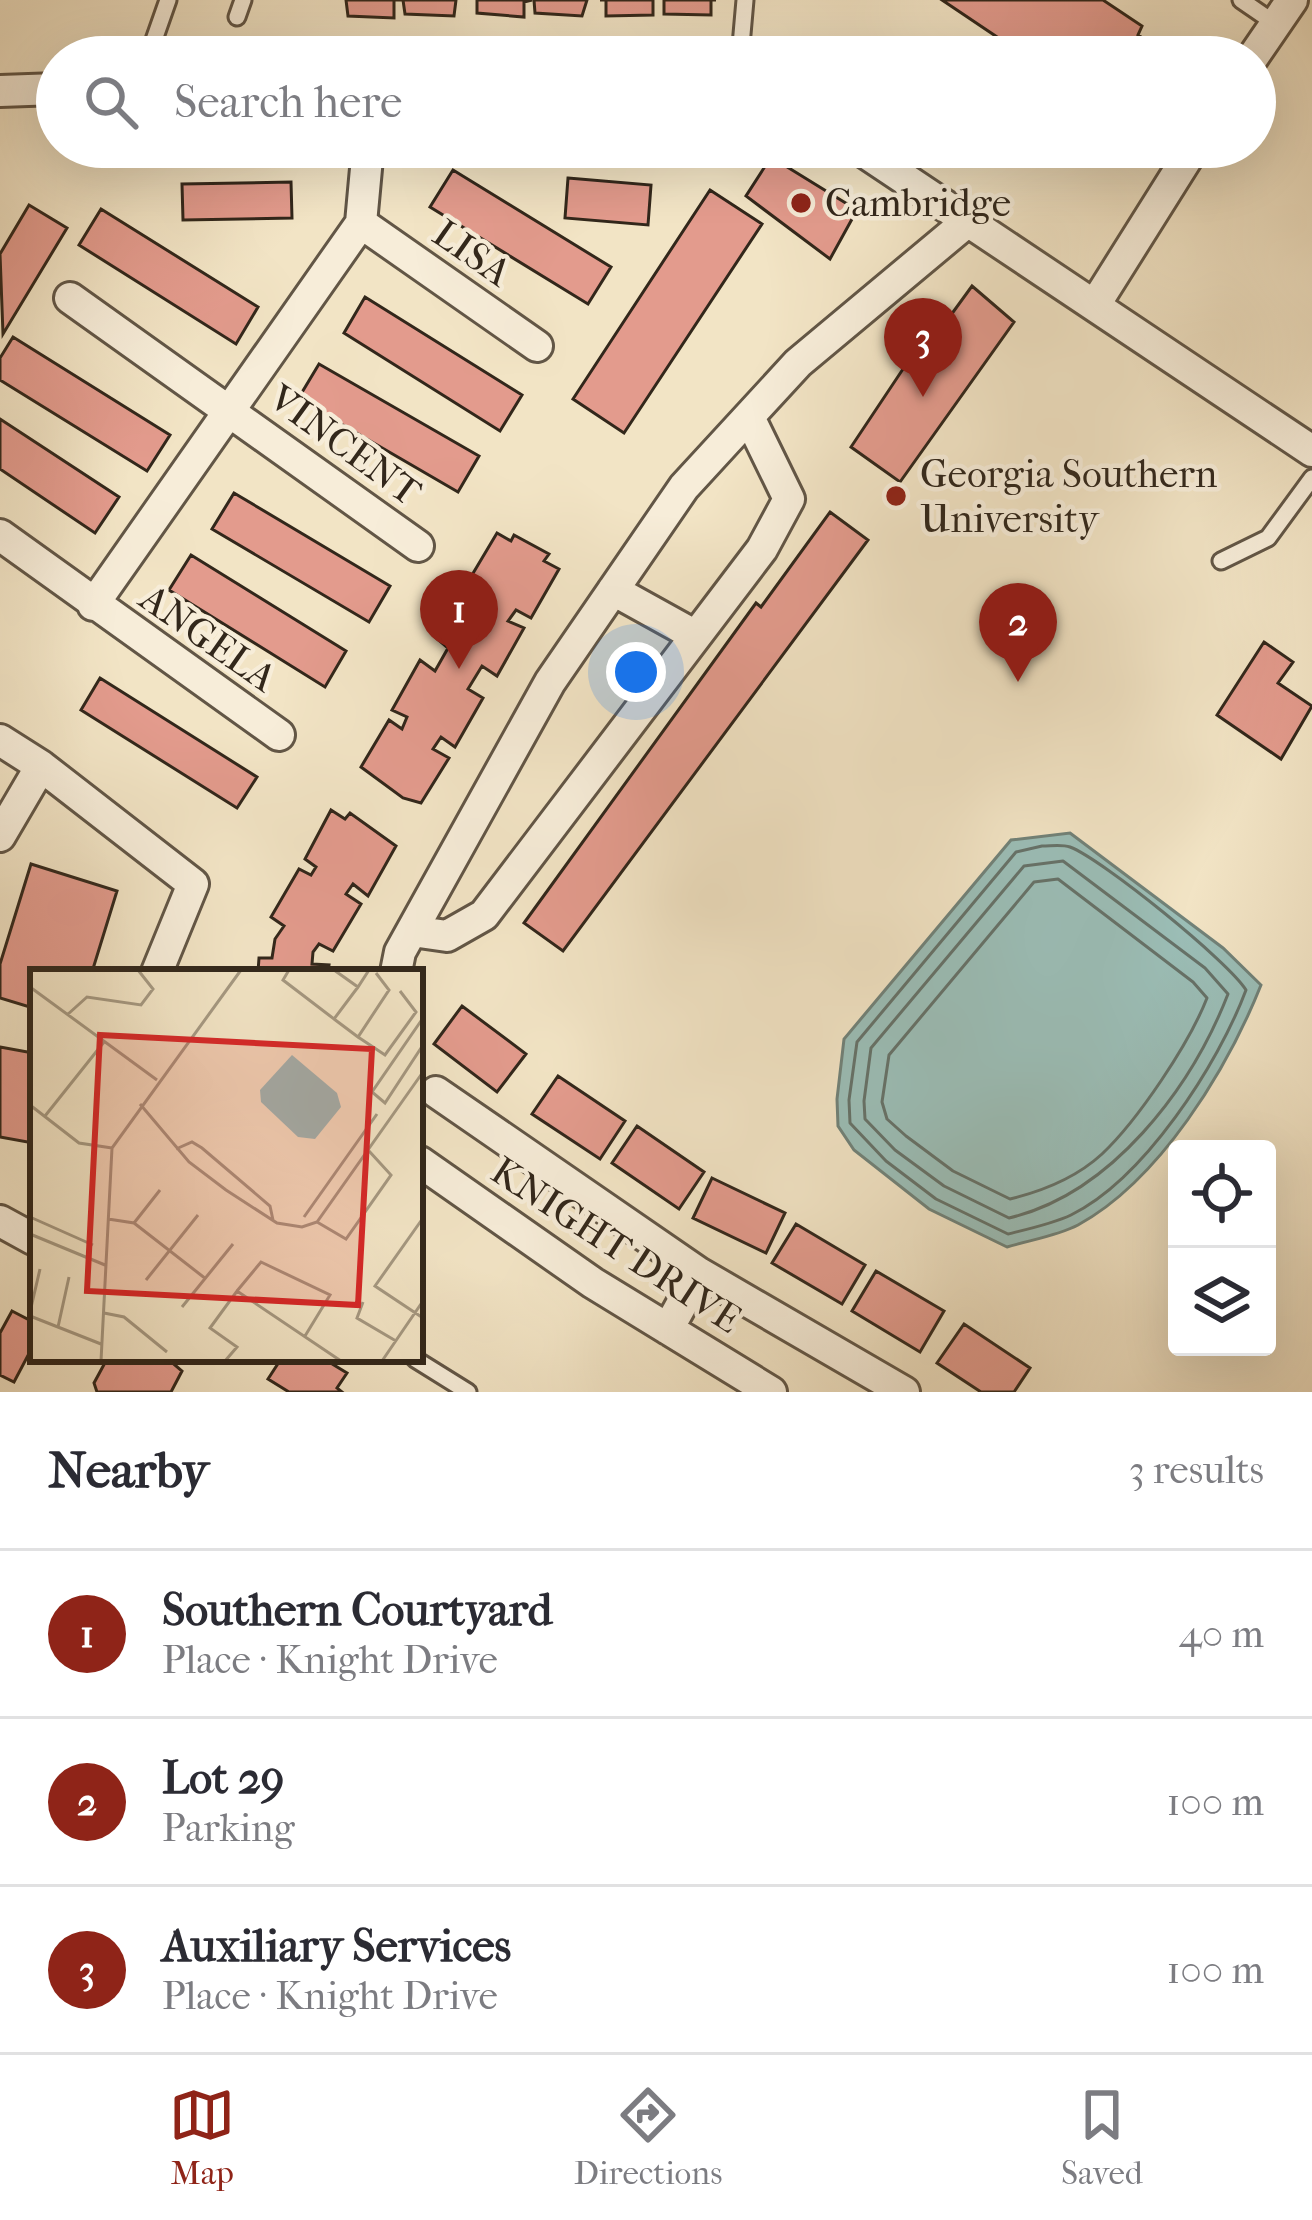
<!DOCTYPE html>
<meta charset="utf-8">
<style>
:root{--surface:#fff;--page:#f2f2f3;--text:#2b2b33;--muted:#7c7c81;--line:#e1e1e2;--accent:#8f2418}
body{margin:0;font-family:"IM FELL French Canon",serif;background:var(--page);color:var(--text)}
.controls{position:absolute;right:36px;bottom:36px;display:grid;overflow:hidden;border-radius:12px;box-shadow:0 12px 48px #0002}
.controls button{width:108px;height:108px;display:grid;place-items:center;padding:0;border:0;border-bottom:3px solid var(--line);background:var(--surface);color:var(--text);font:60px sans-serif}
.you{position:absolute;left:636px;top:672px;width:42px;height:42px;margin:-30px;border:9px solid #fff;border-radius:50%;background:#1a73e8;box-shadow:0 0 0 18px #1a73e833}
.badge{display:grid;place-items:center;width:78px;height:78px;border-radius:50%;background:var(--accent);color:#fff;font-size:39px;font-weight:700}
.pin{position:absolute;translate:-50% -99px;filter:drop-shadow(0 3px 6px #0008)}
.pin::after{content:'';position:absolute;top:63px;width:42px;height:36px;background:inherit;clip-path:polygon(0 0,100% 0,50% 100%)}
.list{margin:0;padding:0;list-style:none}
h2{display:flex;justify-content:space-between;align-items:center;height:156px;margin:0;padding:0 48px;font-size:51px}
h2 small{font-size:39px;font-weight:400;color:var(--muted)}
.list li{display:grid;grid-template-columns:78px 1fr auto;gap:36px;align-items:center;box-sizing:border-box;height:168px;padding:0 48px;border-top:3px solid var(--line)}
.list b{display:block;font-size:45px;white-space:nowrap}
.list p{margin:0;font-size:39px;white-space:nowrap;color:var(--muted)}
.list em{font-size:39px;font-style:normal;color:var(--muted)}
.icon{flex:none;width:66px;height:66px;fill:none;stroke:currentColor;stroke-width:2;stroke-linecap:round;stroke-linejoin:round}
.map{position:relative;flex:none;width:1312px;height:1392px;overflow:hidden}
.search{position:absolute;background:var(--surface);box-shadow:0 12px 48px #0002;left:36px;right:36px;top:36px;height:132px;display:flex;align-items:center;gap:30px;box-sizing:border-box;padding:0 42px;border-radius:66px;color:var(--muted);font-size:45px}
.sheet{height:660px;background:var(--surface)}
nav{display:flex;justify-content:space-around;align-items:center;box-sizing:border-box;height:168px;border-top:3px solid var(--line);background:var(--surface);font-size:33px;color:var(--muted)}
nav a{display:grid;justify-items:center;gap:6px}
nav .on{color:var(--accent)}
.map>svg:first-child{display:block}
</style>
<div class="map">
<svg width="1312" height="1392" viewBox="0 0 1312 1392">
<rect width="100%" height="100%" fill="#f2e4c5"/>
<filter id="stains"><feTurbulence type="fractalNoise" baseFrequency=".00167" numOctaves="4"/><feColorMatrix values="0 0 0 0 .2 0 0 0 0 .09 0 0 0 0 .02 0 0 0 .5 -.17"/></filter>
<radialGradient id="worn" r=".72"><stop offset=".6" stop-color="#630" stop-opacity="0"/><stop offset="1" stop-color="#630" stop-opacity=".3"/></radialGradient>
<path fill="#9bbeb7" stroke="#718279" stroke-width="3" d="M1070 833 1223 948 1261 985C1227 1070 1160 1180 1078 1225 1057 1236 1030 1240 1007 1247L929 1209 854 1150 838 1126 837 1099 844 1039 1011 840Z"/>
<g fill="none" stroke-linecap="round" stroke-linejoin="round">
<path stroke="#667269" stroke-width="3" d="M1042 846C1051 846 1062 844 1070 847 1102 859 1229 962 1246 990 1218 1065 1144 1179 1071 1215 1052 1224 1028 1229 1008 1234L936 1199 886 1161 850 1123 849 1100 857 1042 1016 852Z
M1063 861 1205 968 1228 994C1191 1089 1111 1194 1009 1218L944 1186 895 1150 865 1119 864 1101 871 1048 1024 866Z
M1058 879 1193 982 1207 998C1189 1044 1138 1120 1102 1154 1077 1177 1043 1191 1010 1199L953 1171 906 1136 887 1119 882 1102 889 1055 1034 882Z"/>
</g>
<path fill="#e39b8d" stroke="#32271b" stroke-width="3" d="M394 0V18L348 16 346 0H402Z
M403 0H456L454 16 405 14Z
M477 0H532L524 2V17L477 13Z
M534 0H587L582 16 535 13Z
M600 0H653V15L606 16V0Z
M664 0H716H711V15L664 14Z
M942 0H1103L1142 26 1138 35 1163 51 1159 57H993L1003 41Z
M139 147H174L175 154 140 157Z
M771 157 857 210 830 259 746 196Z
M453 170 611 267 588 304 430 207Z
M568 178 651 185 648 225 565 218Z
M291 182 292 218 183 220 182 184Z
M710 190 762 224 624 433 573 399Z
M29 205 67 228 3 334 0 254Z
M101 209 258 307 236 344 79 245Z
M972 286 1014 322 900 482 851 447 921 342 927 348Z
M365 297 522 395 500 431 344 333Z
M13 337 170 435 147 471 0 380V358Z
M319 364 479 456 458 492 298 399Z
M0 419 119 497 95 533 0 469Z
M234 493 390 586 369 622 212 529Z
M830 512 868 540 563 951 524 923 756 603 761 607Z
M497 533 511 541 514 535 549 554 544 561 559 569 531 618 516 610 508 621 524 628 497 676 482 666 468 689 483 698 455 747 441 737 433 749 449 758 421 803 403 798 361 767 389 720 402 729 407 717 392 710 420 660 435 671 448 648 435 637 466 590 478 598 482 589 469 580Z
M191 555 346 651 325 687 169 590Z
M1264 642 1293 662 1278 683 1312 706 1281 759 1217 715Z
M100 678 257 777 237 808 81 710Z
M331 810 345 819 350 813 396 846 368 896 353 884 346 894 361 904 333 951 319 944 313 952 312 964 329 965 328 972H258L259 958H272L275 939 284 926 271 917 299 869 311 875 316 867 305 859Z
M31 864 117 891 92 972H33V1008L0 998V964Z
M462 1006 526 1054 497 1092 434 1044Z
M0 1047 33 1053V1143L0 1137Z
M558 1076 625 1121 600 1159 532 1114Z
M637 1126 704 1172 679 1209 612 1163Z
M712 1178 785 1213 766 1253 693 1218Z
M796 1224 865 1265 842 1304 772 1263Z
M876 1271 944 1311 920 1352 852 1311Z
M12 1311 33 1322V1346L14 1382 0 1375V1333Z
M964 1324 1030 1368 1014 1392H981L937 1363Z
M107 1359H168L182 1371 171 1392H97L94 1383Z
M281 1359H324L347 1373 337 1388 342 1392H289L268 1379Z"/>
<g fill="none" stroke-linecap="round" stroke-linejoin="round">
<g stroke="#625646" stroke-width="21">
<path id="service" d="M1241 0 1276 24
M237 17 243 0
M148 57 168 0
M740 57 745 0
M1221 561 1268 538 1312 478
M415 1359 468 1392"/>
</g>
<g stroke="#625646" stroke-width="36">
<path id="minor" d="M1253 57 1292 0
M0 91 57 89
M857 147 1312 451
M361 223 537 346
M70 298 418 546
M1096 303 1194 147
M0 535 279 735
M613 590 696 636
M93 605 361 223 368 147
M0 740 41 766 0 836
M41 766 193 884 157 972
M412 931 447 936 484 915 762 549 789 499 749 417
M396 972 400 952 550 682 684 487 798 363 968 221
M436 1092 699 1273 904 1392
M420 1162 593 1283 771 1392
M0 1221 33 1239
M668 1329 699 1273"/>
</g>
<use href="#service" stroke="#f7edd9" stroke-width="15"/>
<use href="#minor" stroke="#f7edd9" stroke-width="30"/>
</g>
<g fill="#8f2418" stroke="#f7edd9" stroke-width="4.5">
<circle cx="801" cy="203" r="12"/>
<circle cx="896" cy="496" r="12"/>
</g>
<g text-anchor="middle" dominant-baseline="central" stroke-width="9" stroke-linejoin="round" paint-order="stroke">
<g font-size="39" fill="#32271b" stroke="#f7edd9" text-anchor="start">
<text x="825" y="203">Cambridge</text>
<text x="920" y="474">Georgia Southern<tspan x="920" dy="45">University</tspan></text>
</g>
<g font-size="39" fill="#32271b" stroke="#f7edd9">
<text transform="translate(472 253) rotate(35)">LISA</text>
<text transform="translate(345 445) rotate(36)">VINCENT</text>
<text transform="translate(208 638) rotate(35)">ANGELA</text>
<text transform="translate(616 1245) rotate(33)">KNIGHT DRIVE</text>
</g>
</g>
<g transform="translate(30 969)">
<rect width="393" height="393" fill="#f2e4c5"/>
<path d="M262 86 307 124 311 138 285 170 268 168 231 133 230 121Z" fill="#9bbeb7"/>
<path fill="none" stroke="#a59881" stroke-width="3" d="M259 1 253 11 304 50 328 18M304 1 328 18 339 1M0 18 127 111M37 46 57 28 111 36 123 20 108 1M393 49 342 123 355 134 393 76M304 50 328 68 359 21 346 4M328 68 355 86 386 43 370 22M110 135 159 193 196 221 247 254 272 258 287 253 393 103M0 136 49 174 82 179M15 147 74 73M146 180 162 173 172 179 240 237 243 251M0 248 63 276M274 248 347 145M393 249 345 317 393 349M78 250 104 254 176 310M287 253 316 270 361 206 339 182M104 254 130 221M0 265 75 296M116 311 168 246M207 322 231 293 300 326 275 367M333 333 327 349 366 372M152 338 203 275M0 343 10 300M74 344 94 348 137 383M0 347 71 375M28 358 39 308M71 392 82 179 211 1M195 392 207 378 180 359 207 322 311 392M352 392 393 332"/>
<path fill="#d62828" fill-opacity="0.15" stroke="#d62828" stroke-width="6" d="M70 66 342 80 328 336 57 322Z"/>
<rect width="393" height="393" fill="none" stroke="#32271b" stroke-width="6"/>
</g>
<rect width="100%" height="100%" filter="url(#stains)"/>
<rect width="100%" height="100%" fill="url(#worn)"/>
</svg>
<div class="controls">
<button><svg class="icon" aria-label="locate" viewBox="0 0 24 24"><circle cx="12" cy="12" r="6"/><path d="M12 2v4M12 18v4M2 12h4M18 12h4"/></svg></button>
<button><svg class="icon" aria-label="layers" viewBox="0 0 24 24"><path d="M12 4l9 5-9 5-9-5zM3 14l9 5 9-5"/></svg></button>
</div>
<div class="you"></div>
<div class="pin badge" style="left:459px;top:669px">1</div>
<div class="pin badge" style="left:1018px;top:682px">2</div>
<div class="pin badge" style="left:923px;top:397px">3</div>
<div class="search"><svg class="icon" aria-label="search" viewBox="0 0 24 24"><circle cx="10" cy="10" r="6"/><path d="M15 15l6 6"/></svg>Search here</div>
</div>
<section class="sheet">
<h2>Nearby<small>3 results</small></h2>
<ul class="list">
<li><span class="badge">1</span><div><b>Southern Courtyard</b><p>Place · Knight Drive</p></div><em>40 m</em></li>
<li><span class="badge">2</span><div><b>Lot 29</b><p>Parking</p></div><em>100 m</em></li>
<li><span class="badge">3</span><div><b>Auxiliary Services</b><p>Place · Knight Drive</p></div><em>100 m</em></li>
</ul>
</section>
<nav>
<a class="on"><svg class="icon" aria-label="map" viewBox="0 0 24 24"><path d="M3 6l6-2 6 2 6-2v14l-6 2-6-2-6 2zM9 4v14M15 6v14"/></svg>Map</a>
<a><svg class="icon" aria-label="directions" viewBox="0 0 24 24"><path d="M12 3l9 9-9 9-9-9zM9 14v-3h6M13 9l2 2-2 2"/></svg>Directions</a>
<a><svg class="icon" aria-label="saved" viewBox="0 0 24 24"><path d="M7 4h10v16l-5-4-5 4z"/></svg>Saved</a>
</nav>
